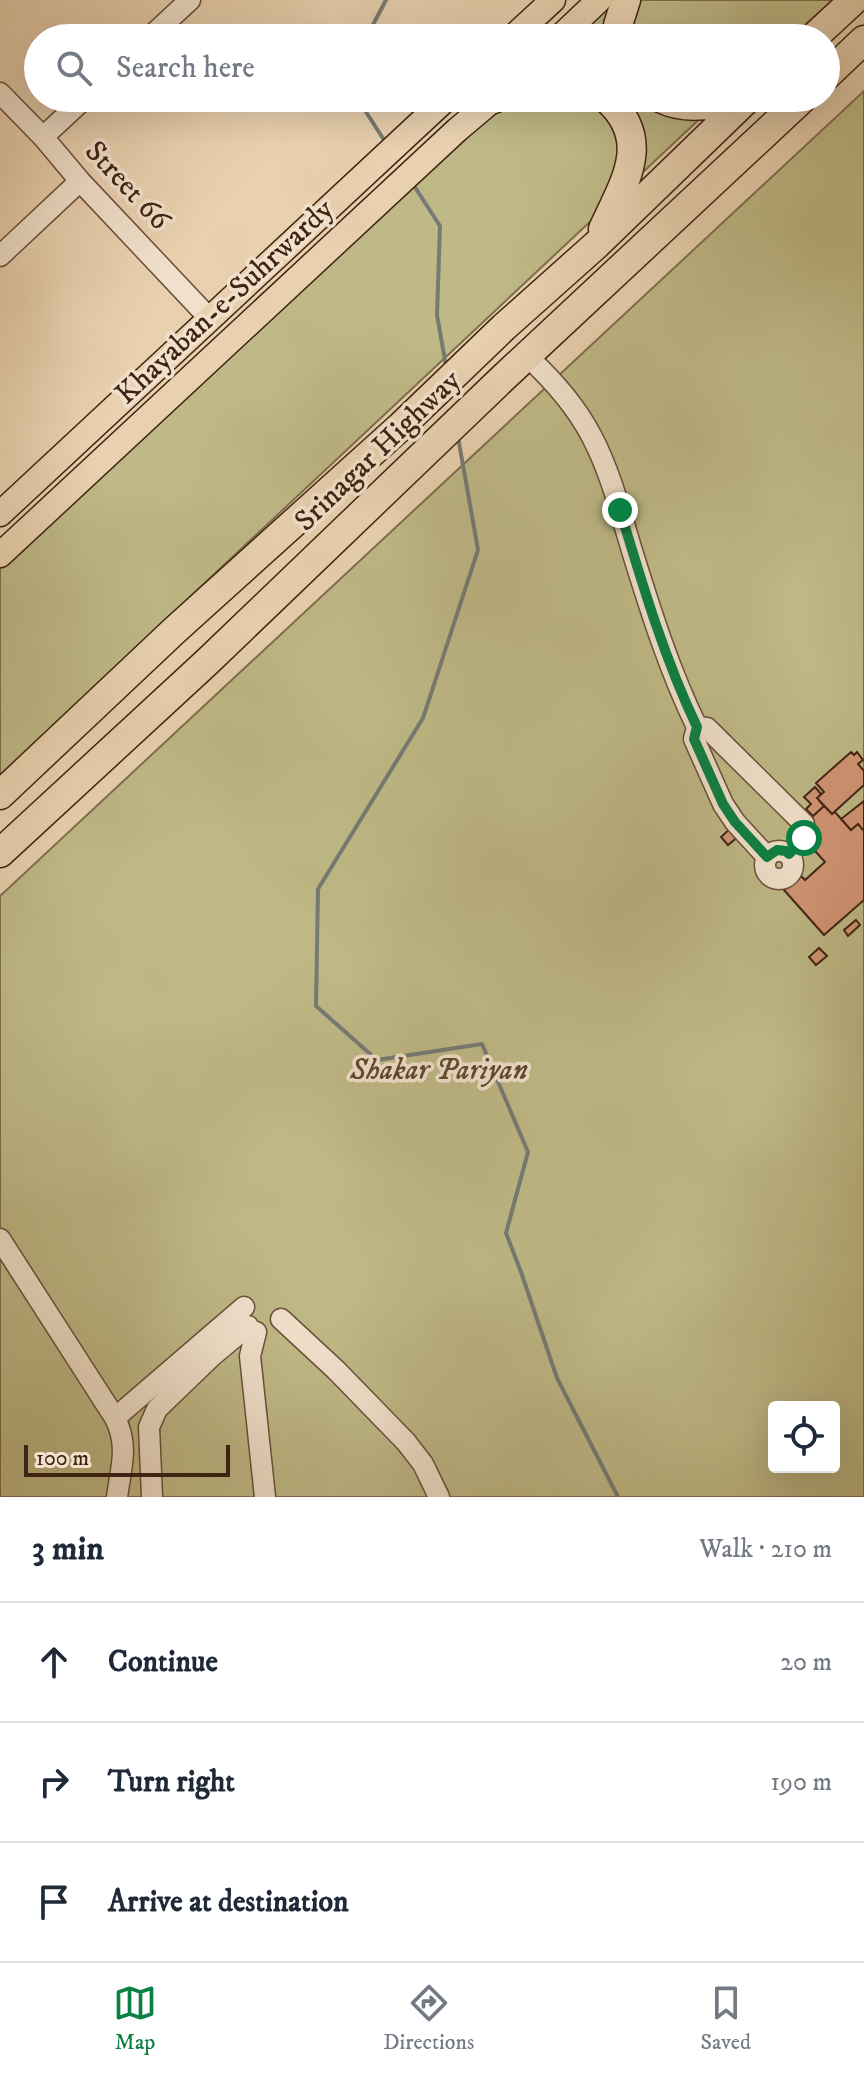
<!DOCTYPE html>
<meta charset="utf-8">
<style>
:root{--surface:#fff;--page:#f6f6f7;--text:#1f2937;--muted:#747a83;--line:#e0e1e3;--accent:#0b8043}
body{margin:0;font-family:"IM FELL DW Pica",serif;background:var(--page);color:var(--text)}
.controls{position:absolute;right:24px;bottom:24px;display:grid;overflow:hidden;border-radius:8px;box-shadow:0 8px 32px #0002}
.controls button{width:72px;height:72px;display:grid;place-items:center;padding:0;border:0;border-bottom:2px solid var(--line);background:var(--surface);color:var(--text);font:40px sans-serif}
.scale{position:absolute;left:24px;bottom:20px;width:206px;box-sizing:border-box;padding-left:8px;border:4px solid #3f2413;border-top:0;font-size:22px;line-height:28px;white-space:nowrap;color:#3f2413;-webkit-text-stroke:6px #f1e1cc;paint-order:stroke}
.stop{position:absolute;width:24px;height:24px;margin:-18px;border:6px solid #0b8043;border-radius:50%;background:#fff}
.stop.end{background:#0b8043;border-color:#fff;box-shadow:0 2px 8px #0008}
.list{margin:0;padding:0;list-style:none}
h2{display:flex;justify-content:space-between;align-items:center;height:104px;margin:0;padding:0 32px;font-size:34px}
h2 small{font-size:26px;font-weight:400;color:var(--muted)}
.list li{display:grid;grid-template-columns:52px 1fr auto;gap:24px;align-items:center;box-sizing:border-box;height:120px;padding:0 32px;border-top:2px solid var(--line)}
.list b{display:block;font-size:30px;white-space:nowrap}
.list em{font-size:26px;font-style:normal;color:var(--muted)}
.icon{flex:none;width:44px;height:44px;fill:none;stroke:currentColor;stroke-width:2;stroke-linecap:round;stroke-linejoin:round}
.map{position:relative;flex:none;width:864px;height:1497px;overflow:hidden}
.search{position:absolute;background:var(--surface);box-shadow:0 8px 32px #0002;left:24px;right:24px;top:24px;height:88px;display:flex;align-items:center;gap:20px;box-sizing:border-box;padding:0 28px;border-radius:44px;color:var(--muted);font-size:30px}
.sheet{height:464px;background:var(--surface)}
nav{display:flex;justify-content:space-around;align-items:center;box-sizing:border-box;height:112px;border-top:2px solid var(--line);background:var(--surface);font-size:22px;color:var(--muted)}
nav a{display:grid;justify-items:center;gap:4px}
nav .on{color:var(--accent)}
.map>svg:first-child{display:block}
</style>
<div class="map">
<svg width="864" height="1497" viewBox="0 0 864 1497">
<rect width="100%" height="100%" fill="#e9d1b0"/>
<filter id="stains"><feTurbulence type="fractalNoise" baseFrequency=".0025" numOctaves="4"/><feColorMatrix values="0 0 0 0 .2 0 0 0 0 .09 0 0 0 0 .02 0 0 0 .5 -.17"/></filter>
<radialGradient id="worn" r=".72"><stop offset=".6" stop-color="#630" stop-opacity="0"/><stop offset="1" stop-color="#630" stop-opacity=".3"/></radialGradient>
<path fill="#beb986" stroke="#7e6e4c" stroke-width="2" fill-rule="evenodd" d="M608 0H833L790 38H567Z
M864 91V1497H0V896ZM774 1407H834V1467H774Z
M504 98H722L0 775V564Z"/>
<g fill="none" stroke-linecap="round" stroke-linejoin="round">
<path stroke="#767b74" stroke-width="4" d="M366 38 386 0
M357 98 386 143
M413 184 440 226 437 315 446 366
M458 437 478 550 423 718 318 889 316 1006 377 1060 482 1044 528 1152 506 1233 521 1272 557 1378 618 1497"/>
</g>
<path fill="#d29574" stroke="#3f2413" stroke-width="2" d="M851 752 854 755 857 752 863 760 858 764 864 771V785L832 814 817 798 824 792 816 783Z
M815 787 821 794 817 798 824 806 813 816 806 809 811 804 804 797Z
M864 801V831L858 824 851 830 841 819Z
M824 806 832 814 835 812 851 830 858 824 864 831V900L824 935 784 890 800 875 805 880 825 862 797 831Z
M733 826 740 835 728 845 721 837Z
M856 920 860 925 848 936 844 930Z
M819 948 827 956 816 965 809 957Z"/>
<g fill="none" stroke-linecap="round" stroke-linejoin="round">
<g stroke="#6a4f3a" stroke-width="23">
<path id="minor" d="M149 38 190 0
M0 93 43 137 80 181 210 319
M43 137 85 98
M0 256 80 181
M527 356C553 380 576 406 592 437 611 473 621 515 633 554 651 612 670 672 697 727L694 739 723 804 735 822 767 857
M697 727 707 728 804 824
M765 865a14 14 0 1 1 28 0a14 14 0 1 1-28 0Z
M0 1239 115 1418C129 1446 121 1467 117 1497
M281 1319 336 1370 406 1442 423 1464 439 1497
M256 1332 250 1356 265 1497
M115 1418 244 1307
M152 1497 149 1427 157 1409 212 1356 248 1326"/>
</g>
<g stroke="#3f2413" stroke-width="27">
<path id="major" d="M512 38 553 0
M559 38 599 0
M0 514 447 98
M0 555 457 130 495 98"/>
</g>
<g stroke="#3f2413" stroke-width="31">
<path id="highway" d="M617 38 618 25 626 0
M813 38 854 0
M826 76 864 40
M660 98C684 110 709 107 734 98
M494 99 496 98
M603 229C624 183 654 140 606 98
M0 795 175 630 400 427 504 327 596 245 748 98
M0 853 207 662 503 378 803 98"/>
</g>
<use href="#minor" stroke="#f1e1cc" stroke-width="20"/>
<use href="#major" stroke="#e9d1b0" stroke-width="24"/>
<use href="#highway" stroke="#e9d1b0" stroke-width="28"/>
</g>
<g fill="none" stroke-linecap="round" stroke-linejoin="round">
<path stroke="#0b8043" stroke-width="10" d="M620 510C642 583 664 658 697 727L694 739 723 804 735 822 767 857 777 850 786 851 789 854 804 838"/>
</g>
<g text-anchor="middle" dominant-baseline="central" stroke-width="7" stroke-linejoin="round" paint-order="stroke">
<g font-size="30" fill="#3f2413" stroke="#f1e1cc">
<text transform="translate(127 186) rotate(47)">Street 66</text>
<text transform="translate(225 302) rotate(-43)">Khayaban-e-Suhrwardy</text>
<text transform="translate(378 451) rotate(-44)">Srinagar Highway</text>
</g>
<g font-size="30" font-style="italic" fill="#5f4930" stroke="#f1e1cc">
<text x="439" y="1070">Shakar Pariyan</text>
</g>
</g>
<rect width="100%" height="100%" filter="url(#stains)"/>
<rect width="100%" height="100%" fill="url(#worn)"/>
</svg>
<div class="controls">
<button><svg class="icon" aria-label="locate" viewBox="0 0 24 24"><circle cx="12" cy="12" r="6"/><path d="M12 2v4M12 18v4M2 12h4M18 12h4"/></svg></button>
</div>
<div class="scale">100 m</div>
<div class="stop" style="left:804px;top:838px"></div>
<div class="stop end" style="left:620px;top:510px"></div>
<div class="search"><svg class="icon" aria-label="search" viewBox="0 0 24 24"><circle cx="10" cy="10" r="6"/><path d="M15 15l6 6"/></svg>Search here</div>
</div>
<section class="sheet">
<h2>3 min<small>Walk · 210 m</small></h2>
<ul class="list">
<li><svg class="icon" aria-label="ahead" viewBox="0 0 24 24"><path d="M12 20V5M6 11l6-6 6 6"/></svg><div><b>Continue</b></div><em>20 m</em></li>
<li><svg class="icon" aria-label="right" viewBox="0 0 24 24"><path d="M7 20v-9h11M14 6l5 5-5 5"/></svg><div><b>Turn right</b></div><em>190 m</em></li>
<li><svg class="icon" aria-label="arrive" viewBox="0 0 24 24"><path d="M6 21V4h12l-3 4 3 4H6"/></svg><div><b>Arrive at destination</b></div></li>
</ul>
</section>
<nav>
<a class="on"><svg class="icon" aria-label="map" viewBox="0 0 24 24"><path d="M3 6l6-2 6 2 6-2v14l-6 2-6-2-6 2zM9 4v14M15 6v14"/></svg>Map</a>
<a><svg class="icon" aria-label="directions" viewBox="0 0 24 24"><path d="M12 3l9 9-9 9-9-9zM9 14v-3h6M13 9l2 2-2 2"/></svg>Directions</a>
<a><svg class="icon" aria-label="saved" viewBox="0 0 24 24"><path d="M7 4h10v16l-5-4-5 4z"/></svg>Saved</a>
</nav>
